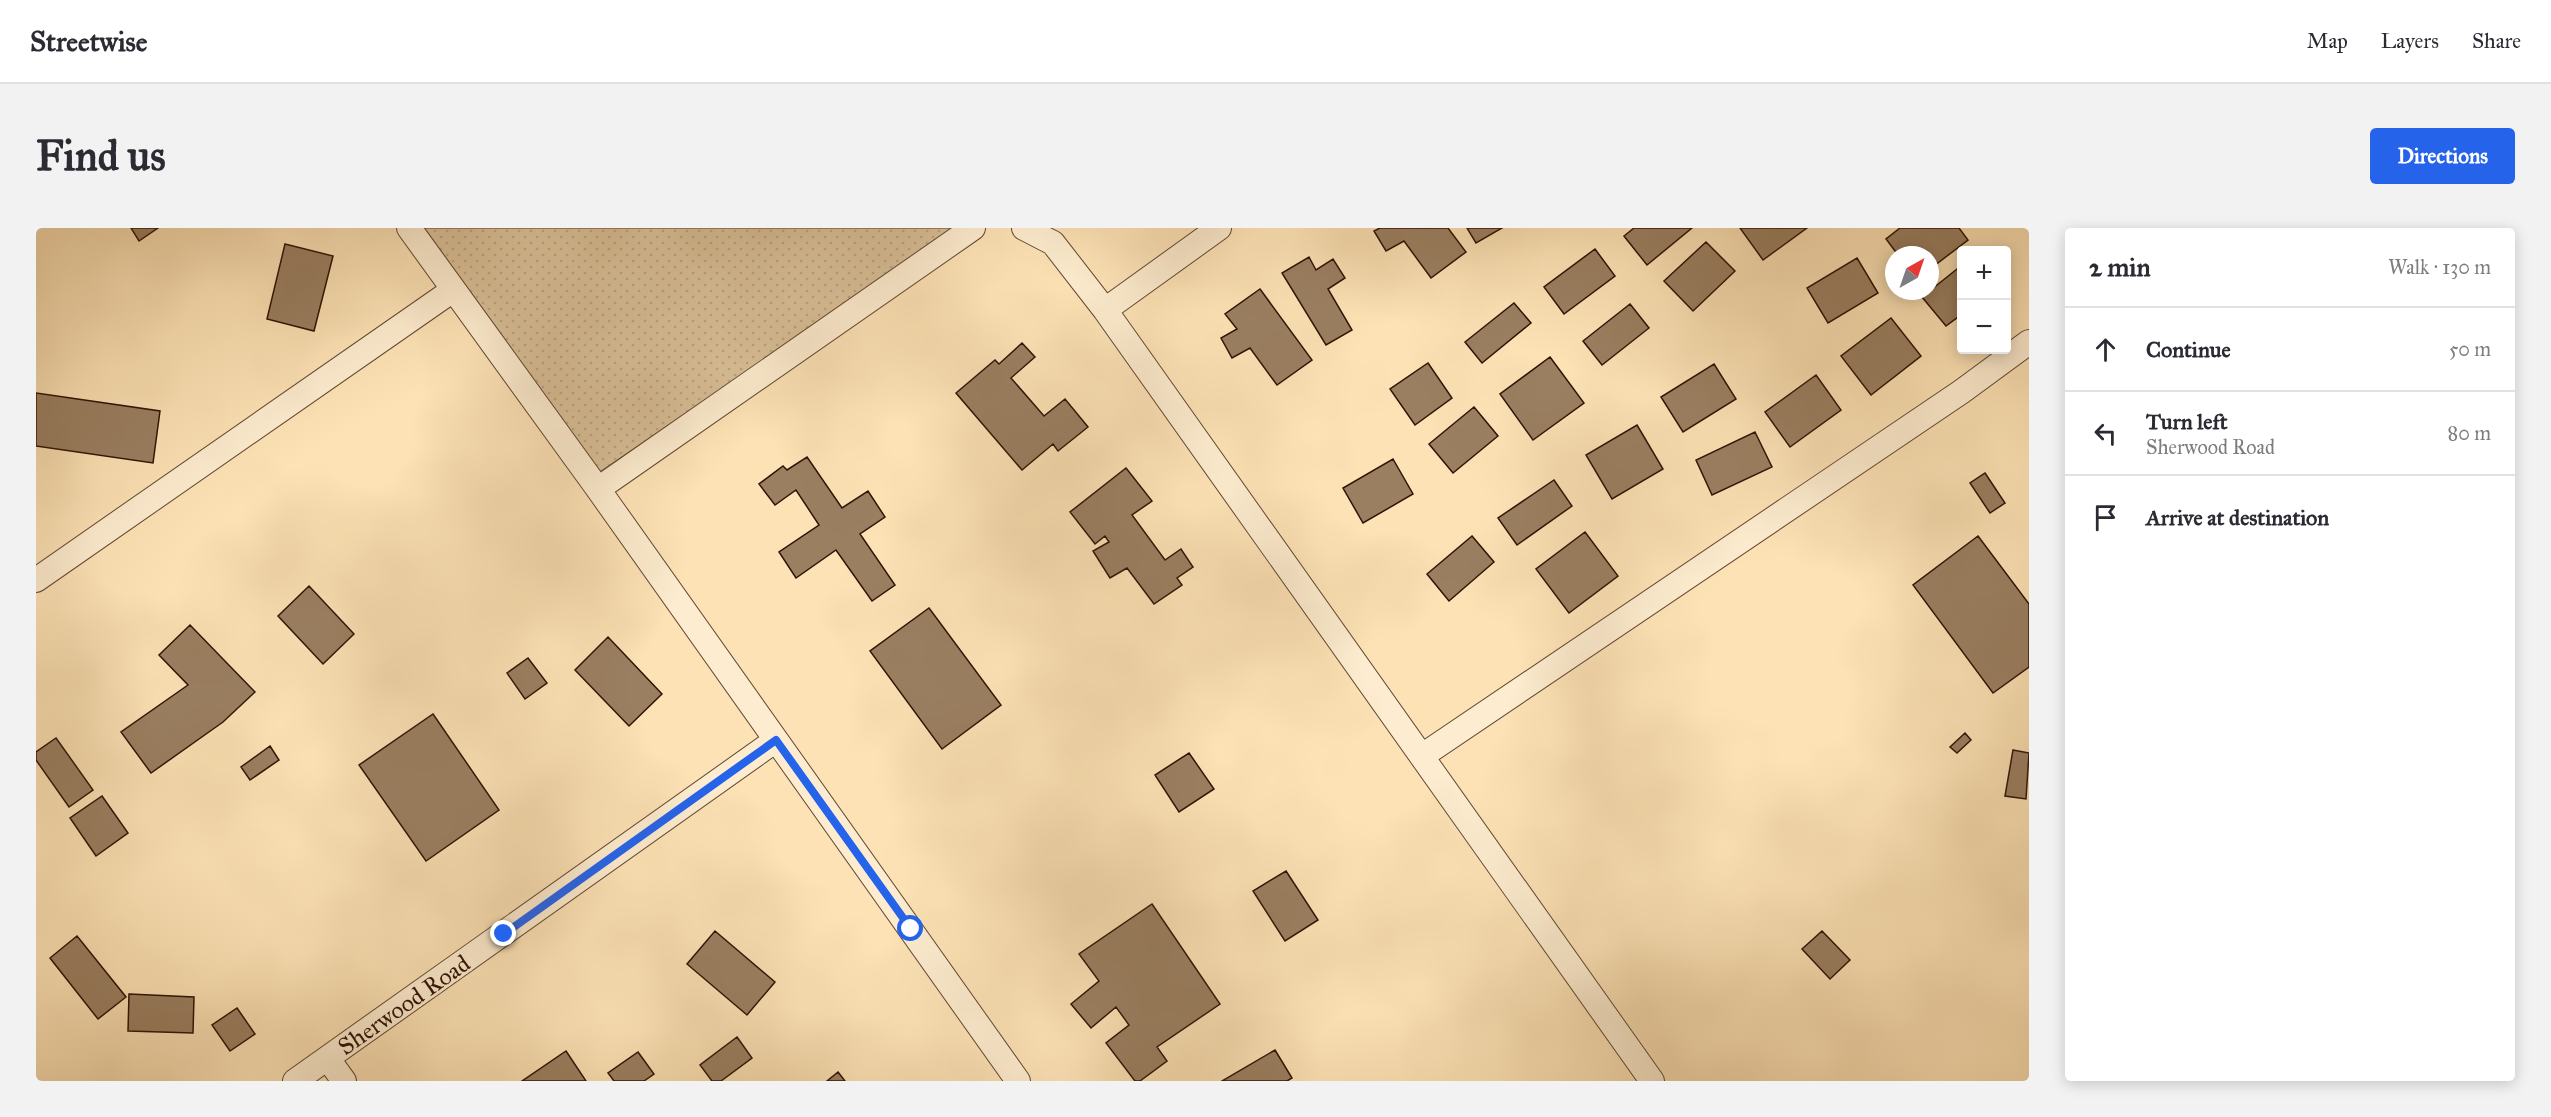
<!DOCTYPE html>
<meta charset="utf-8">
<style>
:root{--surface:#fff;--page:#f2f2f3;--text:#2b2b33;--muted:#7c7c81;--line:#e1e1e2;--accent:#2563eb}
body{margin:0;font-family:"IM FELL Great Primer",serif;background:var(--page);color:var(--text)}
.controls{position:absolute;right:18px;top:18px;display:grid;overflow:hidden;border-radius:6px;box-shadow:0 3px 15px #0003}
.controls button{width:54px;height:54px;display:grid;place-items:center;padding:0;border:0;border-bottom:2px solid var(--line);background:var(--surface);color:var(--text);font:30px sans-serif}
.compass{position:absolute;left:1849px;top:18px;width:54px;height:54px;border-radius:50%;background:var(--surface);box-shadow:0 3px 15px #0003;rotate:40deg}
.stop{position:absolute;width:18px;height:18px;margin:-14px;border:4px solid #2563eb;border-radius:50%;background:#fff}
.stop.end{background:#2563eb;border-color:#fff;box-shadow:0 2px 6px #0008}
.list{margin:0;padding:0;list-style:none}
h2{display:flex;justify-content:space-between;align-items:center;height:78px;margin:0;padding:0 24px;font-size:26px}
h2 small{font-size:20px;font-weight:400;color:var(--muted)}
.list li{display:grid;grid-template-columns:39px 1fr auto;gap:18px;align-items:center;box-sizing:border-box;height:84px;padding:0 24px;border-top:2px solid var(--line)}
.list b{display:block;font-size:22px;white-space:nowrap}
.list p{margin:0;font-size:20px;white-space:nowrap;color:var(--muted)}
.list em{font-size:20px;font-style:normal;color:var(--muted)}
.icon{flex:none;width:33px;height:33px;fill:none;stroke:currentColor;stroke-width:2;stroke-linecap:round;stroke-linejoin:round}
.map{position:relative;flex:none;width:1993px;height:853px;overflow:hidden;border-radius:6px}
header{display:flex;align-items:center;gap:36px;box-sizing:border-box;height:84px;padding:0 30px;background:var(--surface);border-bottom:2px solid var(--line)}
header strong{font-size:28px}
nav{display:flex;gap:33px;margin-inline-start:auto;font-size:21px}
.intro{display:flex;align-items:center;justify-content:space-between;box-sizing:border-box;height:144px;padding:0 36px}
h1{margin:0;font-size:42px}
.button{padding:15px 27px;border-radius:6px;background:var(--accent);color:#fff;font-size:21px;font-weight:700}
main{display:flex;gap:36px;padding:0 36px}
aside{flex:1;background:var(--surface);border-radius:6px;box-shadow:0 3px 15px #0003}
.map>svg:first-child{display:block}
</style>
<header>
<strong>Streetwise</strong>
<nav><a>Map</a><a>Layers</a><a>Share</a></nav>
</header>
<div class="intro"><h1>Find us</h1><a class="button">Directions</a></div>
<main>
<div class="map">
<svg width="1993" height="853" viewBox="0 0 1993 853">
<defs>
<pattern id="grass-dots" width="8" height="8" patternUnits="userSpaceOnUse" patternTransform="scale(1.5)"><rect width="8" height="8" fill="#d9bf97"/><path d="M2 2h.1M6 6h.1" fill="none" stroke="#bba381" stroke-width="1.8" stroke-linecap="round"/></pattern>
</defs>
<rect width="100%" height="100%" fill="#fce2b5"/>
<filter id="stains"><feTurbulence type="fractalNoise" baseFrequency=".00333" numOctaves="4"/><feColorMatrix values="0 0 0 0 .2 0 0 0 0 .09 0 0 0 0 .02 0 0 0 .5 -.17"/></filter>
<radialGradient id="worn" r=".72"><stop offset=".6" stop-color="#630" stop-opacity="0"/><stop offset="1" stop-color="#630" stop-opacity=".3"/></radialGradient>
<path fill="url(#grass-dots)" stroke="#84694e" stroke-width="1.5" d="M388 0H922L564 244Z"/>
<path fill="#9a7f61" stroke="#301306" stroke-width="1.5" d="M95 0H122L103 13Z
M1344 0H1412L1430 24 1395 50 1368 13 1350 23 1338 3Z
M1431 0H1466L1440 15Z
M1598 0H1656L1611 37 1588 8Z
M1704 0H1771L1727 32Z
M1864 0H1923L1932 12 1894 41V27H1862L1850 11Z
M1670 14 1699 43 1657 83 1628 53Z
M249 16 297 28 278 103 231 91Z
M1559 21 1579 48 1528 86 1508 59Z
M1273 29 1280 42 1297 31 1309 50 1292 61 1316 102 1290 117 1246 45Z
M1821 30 1842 65 1792 95 1771 60Z
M1926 37V86L1910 98 1886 69Z
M1224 61 1276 132 1241 157 1214 120 1196 130 1185 110 1201 101 1189 86Z
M1478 75 1495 95 1446 135 1429 114Z
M1594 76 1613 100 1566 137 1547 113Z
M1855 90 1885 128 1835 167 1805 128Z
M986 115 999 129 975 150 1008 188 1029 171 1052 199 1022 223 1017 216 986 242 920 165 959 132 963 136Z
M1514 129 1548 175 1497 212 1464 166Z
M1392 135 1416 170 1379 197 1354 161Z
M1678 136 1700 171 1647 204 1625 169Z
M1780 147 1805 182 1754 219 1729 184Z
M0 165 124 183 117 235 0 218Z
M1438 179 1462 208 1417 245 1393 216Z
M1601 197 1627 241 1576 271 1550 227Z
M1719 204 1736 239 1676 267 1660 232Z
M771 229 806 280 832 263 849 289 824 306 859 357 836 373 800 322 760 350 743 324 783 297 760 262 739 277 723 256 747 238 751 242Z
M1357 231 1377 266 1327 295 1307 260Z
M1090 240 1116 273 1096 287 1129 332 1145 321 1157 339 1141 350 1146 357 1118 376 1091 340 1074 350 1057 323 1073 314 1069 308 1059 316 1034 284Z
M1949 245 1969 275 1954 285 1934 255Z
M1518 252 1536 278 1481 317 1462 290Z
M1549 304 1582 348 1533 385 1500 341Z
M1436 308 1458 334 1413 373 1391 346Z
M1942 308 1993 376V439L1957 465 1877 357Z
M273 358 318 406 287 436 242 388Z
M893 380 965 477 906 521 834 423Z
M154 397 219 464 187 494 115 545 85 504 152 457 123 427Z
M572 409 626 466 593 498 539 442Z
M492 430 511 455 489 471 471 445Z
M397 486 463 582 390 633 323 537Z
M1929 505 1935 512 1921 525 1914 519Z
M20 510 57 562 33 579 0 532V524Z
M234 518 243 532 214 552 205 539Z
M1977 522 1993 525 1990 571 1969 568Z
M1153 525 1178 561 1143 584 1119 547Z
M66 568 92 605 60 628 34 590Z
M1250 643 1282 692 1249 713 1217 663Z
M1116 676 1184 776 1121 819 1131 833 1104 853H1099L1070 815 1093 797 1080 779 1055 800 1035 776 1063 753 1043 726Z
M679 703 739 754 711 787 651 736Z
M1786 703 1814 732 1794 751 1766 721Z
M41 708 90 769 62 791 14 730Z
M93 766 158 769 157 805 92 803Z
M201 780 219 806 194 823 176 797Z
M701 809 716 830 685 853H676L664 837Z
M1239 822 1256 850 1251 853H1186Z
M530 823 550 853H486Z
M602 824 618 846 608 853H578L572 845Z
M802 844 809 853H791Z"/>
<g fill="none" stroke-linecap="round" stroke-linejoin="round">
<g stroke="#634732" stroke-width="26">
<path id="minor" d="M373 0 562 261 982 853
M988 0 1017 15 1069 82 1616 853
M1069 82 1183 0
M562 261 937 0
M0 352 417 62
M1386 528 1925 164 1993 114
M292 831 308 853
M259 853 740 512"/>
</g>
<use href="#minor" stroke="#fdeccf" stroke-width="24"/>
</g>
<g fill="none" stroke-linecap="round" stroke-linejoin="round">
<path stroke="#2563eb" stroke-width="8" d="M468 706 740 512 875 701"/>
</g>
<g text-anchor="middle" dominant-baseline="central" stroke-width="5" stroke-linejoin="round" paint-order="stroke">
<g font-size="24" fill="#301306" stroke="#fdeccf">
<text transform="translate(368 777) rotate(-35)">Sherwood Road</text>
</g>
</g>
<rect width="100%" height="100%" filter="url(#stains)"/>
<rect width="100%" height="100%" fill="url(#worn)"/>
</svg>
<div class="controls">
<button>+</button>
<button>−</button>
</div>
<svg class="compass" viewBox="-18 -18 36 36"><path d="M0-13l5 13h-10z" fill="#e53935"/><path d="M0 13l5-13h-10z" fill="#7c7c81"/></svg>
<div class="stop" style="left:875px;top:701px"></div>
<div class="stop end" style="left:468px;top:706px"></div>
</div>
<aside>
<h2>2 min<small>Walk · 130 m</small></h2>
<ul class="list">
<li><svg class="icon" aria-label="ahead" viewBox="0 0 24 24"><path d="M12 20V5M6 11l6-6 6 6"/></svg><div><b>Continue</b></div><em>50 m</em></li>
<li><svg class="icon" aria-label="left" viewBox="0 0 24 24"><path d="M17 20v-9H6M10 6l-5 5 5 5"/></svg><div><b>Turn left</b><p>Sherwood Road</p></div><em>80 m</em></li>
<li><svg class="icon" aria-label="arrive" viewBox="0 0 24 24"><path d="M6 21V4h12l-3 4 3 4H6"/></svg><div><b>Arrive at destination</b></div></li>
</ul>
</aside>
</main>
